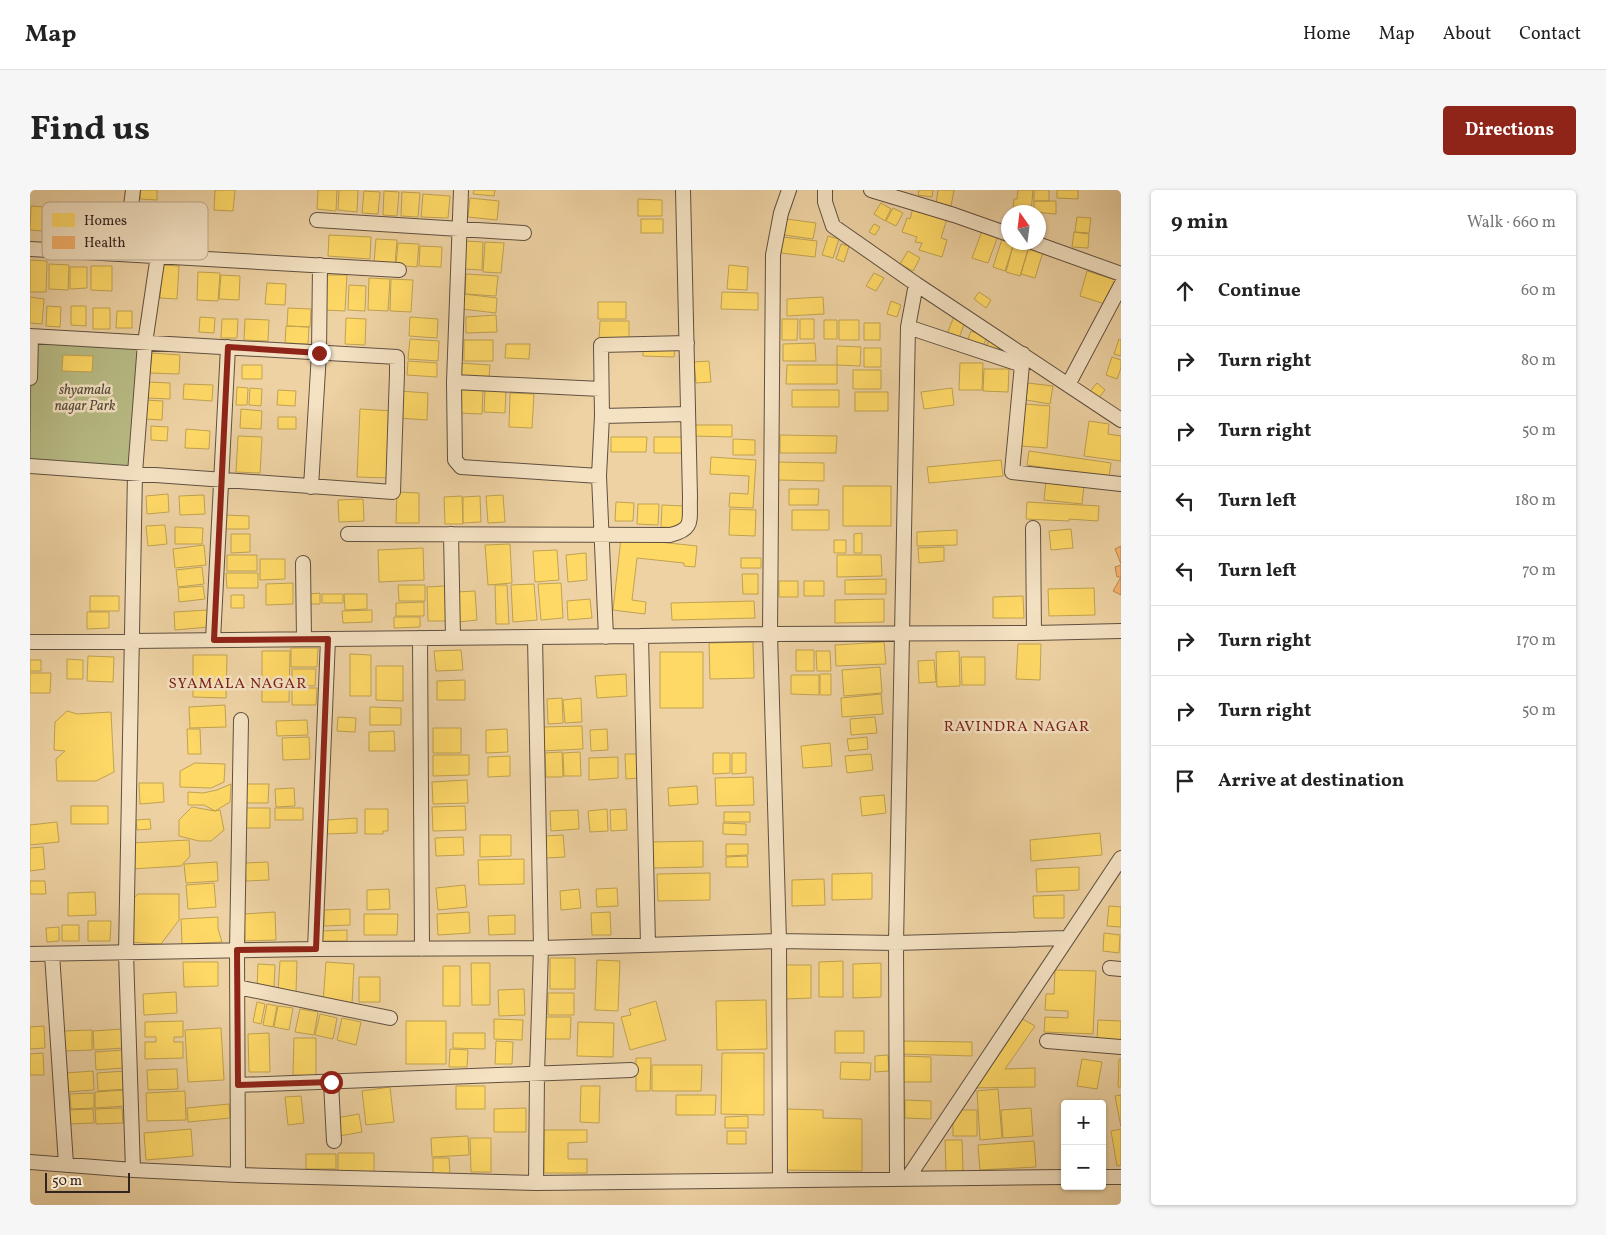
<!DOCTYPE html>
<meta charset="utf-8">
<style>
:root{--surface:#fff;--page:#f6f6f6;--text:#222;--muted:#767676;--line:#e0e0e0;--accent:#8f2418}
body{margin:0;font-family:Vollkorn,serif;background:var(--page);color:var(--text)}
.controls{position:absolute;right:15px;bottom:15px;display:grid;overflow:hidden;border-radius:5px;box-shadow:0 1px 4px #0004}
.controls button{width:45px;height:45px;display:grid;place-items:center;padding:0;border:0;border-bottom:1px solid var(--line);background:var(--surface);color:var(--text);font:25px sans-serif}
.compass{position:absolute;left:971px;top:15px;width:45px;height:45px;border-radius:50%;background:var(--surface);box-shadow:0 1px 4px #0004;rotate:346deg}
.scale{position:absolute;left:15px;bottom:12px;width:85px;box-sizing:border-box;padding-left:5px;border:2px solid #312520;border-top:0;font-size:14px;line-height:18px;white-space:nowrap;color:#312520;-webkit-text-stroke:4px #f4e2c3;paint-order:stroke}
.stop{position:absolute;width:15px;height:15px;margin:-11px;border:4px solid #8f2418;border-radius:50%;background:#fff}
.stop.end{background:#8f2418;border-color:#fff;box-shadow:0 1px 5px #0008}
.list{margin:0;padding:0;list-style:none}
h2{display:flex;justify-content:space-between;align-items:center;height:65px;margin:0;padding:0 20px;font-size:21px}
h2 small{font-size:16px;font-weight:400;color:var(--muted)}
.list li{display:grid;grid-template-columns:32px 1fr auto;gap:15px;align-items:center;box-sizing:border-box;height:70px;padding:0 20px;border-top:1px solid var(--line)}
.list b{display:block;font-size:19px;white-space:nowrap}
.list em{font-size:16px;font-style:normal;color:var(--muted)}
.icon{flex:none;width:28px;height:28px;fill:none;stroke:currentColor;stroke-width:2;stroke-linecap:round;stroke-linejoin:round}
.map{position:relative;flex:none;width:1091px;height:1015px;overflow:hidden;border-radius:5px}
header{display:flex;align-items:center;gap:30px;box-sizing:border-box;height:70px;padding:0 25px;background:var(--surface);border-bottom:1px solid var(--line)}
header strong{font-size:24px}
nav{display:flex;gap:28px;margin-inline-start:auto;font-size:18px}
.intro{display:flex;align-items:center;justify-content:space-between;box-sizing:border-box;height:120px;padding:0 30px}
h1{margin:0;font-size:35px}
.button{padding:12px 22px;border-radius:5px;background:var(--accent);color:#fff;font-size:18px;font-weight:700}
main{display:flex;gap:30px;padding:0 30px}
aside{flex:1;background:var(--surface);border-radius:5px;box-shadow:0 1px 4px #0004}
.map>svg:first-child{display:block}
</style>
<header>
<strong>Map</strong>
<nav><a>Home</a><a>Map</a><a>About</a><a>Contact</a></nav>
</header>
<div class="intro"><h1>Find us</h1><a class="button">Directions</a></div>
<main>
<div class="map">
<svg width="1091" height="1015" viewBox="0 0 1091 1015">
<rect width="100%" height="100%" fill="#eed2a3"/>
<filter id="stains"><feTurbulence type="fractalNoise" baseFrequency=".004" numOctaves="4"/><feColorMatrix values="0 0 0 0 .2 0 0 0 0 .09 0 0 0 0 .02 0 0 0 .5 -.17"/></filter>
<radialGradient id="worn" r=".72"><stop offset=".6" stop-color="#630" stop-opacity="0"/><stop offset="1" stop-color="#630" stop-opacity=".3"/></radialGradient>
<path fill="#b8bc86" stroke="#747053" d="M1 146 115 153 105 283 0 276Z"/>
<path fill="#ffd966" stroke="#c1a351" d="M110 0H127V10L110 9Z
M185 0H205L203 21 184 20Z
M288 0H307L306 21 287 19Z
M309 0H328L327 22 308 20Z
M444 0H465L464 6 443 4Z
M889 0H903L902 7 888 5Z
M908 0H924L921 16 906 14Z
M988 0H1003L1001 22H983L984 9H987Z
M1004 0H1019V11H1004Z
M1027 0H1048V9L1027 8Z
M334 1 350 2 348 24 332 23Z
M354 1 369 2 367 26 353 25Z
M372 2 390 3 388 27 371 26Z
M393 4 420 6 418 28 391 27Z
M440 8 469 11 467 30 438 27Z
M608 9 632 10V26H608Z
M1004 11H1026V24L1004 22Z
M851 13 861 19 855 31 844 24Z
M1 16 30 18 27 42 0 40Z
M863 18 873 23 866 36 856 31Z
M883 18 917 29 911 48 917 50 912 67 889 60 892 53 885 52 887 47 872 42 877 28 880 29Z
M1047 27 1061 28 1059 43 1045 42Z
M611 29H633V43H611Z
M757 29 786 33 783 49 754 45Z
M844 34 850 37 845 45 839 42Z
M952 41 968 46 958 73 942 68Z
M1044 42 1059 44 1058 58 1042 57Z
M299 45 341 47 340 69 298 66Z
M798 46 809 49 803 68 792 65Z
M753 47 787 51 785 67 751 63Z
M346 49 367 50 365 74 344 72Z
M972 49 978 51V52L984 53 975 81 963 77Z
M435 51 453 52 452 80 434 79Z
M455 52 474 53 471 83 453 82Z
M984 52 999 56 990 86 976 82Z
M368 53 389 54 387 77 366 75Z
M811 54 819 56 814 72 806 69Z
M390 56 412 57 411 77 389 76Z
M999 57 1013 62 1005 88 991 84Z
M878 61 890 68 883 81 870 74Z
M0 70 17 71 16 102H0Z
M19 74 39 75 38 100 19 99Z
M132 75 149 76 147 109 130 108Z
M699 75 718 77 717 100 697 99Z
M61 76H82V101L61 100Z
M40 77H57V98L40 99Z
M1057 81 1086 90 1078 115 1050 106Z
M168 82 190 83 188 111 167 110Z
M844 83 854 88 846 101 836 96Z
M436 84 468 86 466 106 435 104Z
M191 85 210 86 209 110 189 109Z
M297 85H317L315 121 295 120Z
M339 88 360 89 358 121 338 120Z
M361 89 383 90 381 122 360 121Z
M237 93 256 94 255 115 235 114Z
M319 95 336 96 335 121 318 120Z
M692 102 728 103V120L691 119Z
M949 102 961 110 956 118 944 109Z
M434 104 467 108 466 123 432 119Z
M0 107 14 109 12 134 0 133Z
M793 107 794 124 757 126V109Z
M861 111 871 115 867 127 857 124Z
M568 112H596V129H568Z
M17 116 31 117 30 137 16 136Z
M41 116H56V136L41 135Z
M63 118H80V139H63Z
M258 118 281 119 280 137 257 136Z
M87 121H102V138H86Z
M925 124 936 129 929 148 917 144Z
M466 125 467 142 436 143V127Z
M170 127 185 128 184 143 169 142Z
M380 127 408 129 407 148 379 146Z
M316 128 336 129 335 155 315 154Z
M192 129H208L207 148H191Z
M215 129 239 130 238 151 214 150Z
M752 129H768L767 150H752Z
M770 129H784V149H770Z
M794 130H807V149H794Z
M809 130H829V150H809Z
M570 131H599V149H569Z
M834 133H850V150H834Z
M256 136 279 137 278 154 255 153Z
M941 141 957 147 952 158 937 152Z
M380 149 409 151 408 171 378 169Z
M959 149 970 153 967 163 956 159Z
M1089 149 1091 150V166L1084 164Z
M434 150H463V171H434Z
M785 153 786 171H753V154Z
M476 154H500L499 169 475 168Z
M613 156 645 157 644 167 613 166Z
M807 156 831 157 830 176 807 175Z
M834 158H851V177H834Z
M122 163 150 165 149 184 120 183Z
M33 165 63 166 62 182 32 181Z
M1082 167 1091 170V178L1087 189 1076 185Z
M378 171 407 173V187L377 185Z
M679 171 681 192 666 193 664 172Z
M430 173 460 175 459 189 429 188Z
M930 173H953L952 200H929Z
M212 175H232V189H212Z
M757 175H807V194H756Z
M954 179H979L978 202 953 201Z
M823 180H851V199H823Z
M119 192 140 193V209L118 208Z
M998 193 1023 196 1020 214 996 210Z
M1067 193 1075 200 1066 211 1058 204Z
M154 194 183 195 182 211 153 209Z
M207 197 218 198 217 215H206Z
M220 198 232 199 231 216 219 215Z
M430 198H453L452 224 429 223Z
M922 198 924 215 894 219 891 202Z
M455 199H476L475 223 454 222Z
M248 200 266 201 265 216 247 215Z
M762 200H809V217H762Z
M369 201 398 203 397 230 368 228Z
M825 202H858V221H825Z
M480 203 504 204 502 238 479 237Z
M116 210 133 211 132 230 115 229Z
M995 214 1020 216 1017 258 991 256Z
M211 219 232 221 231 239 210 238Z
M330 219 364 221 361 288 327 287Z
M248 227H266V239H248Z
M1059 231 1079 234 1078 244 1091 246V271L1054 266Z
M664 235H702V247L664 246Z
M121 236 138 237 137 251 121 250Z
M156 239 180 241 179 259 155 258Z
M750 245 807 246 806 263H750Z
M208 246 232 247 230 283 206 282Z
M581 247H617L616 262H581Z
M624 247H653V263H624Z
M703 249 725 250V265H703Z
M999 261 1081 273 1079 287 997 275Z
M681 267 726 270 723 318 699 317 700 303 718 304 719 286 680 284Z
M971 270 973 286 899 293 897 277Z
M748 272 794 273V291L748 290Z
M1016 291 1054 295 1052 314 1014 310Z
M813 296H861V336H813Z
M759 299H789L788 315H759Z
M367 302 389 303V333H366Z
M138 304 139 322 117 324 116 306Z
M174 305 175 324 150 325 149 306Z
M473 305 475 332 458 333 456 306Z
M432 306 433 334H415L414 307Z
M450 306 451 332 433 333V307Z
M333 309 334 331 309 332 308 310Z
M586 312 604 313 603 331H585Z
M997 312 1069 316 1068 331 1039 329V331L996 329Z
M608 314H629L628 335 607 334Z
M632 315 654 316 653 338 631 337Z
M700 319 726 320 725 346 699 345Z
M762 320H799V340H762Z
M194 325 219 326V339H194Z
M135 335 137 354 118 356 116 336Z
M145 337 173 338 172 354H145Z
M1041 339 1043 358 1021 360 1019 341Z
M927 340V355L887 356V342Z
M832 343V363H824V344Z
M201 344H220V362L201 363Z
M591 348 667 356 665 377 654 376V373L607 368 602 410 616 412 615 424 583 420Z
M804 350H816V363H804Z
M480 354 482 393 458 395 455 355Z
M174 355 176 375 145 378 143 359Z
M914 357V371L889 373 888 358Z
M393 358 394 390 349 392 348 360Z
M527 360 529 390 505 392 503 361Z
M556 363 557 390 538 392 536 365Z
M197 365H227V381H197Z
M807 365H851L852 386 807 387Z
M711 368H731V378H711Z
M230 369H255V389L230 390Z
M172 377 174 394 148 397 146 380Z
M196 383H228V398H197Z
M712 384H728V404H713Z
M856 389V404H815V390Z
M749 391H768V407H749Z
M774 391H794V406H774Z
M263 393V414L236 415V394Z
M531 393 533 428 511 430 508 394Z
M504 394 507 430 483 432 481 395Z
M368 395H395V411H369Z
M465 395H477L479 434H466Z
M173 396 175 409 149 412 148 398Z
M415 396 416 431H398L397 397Z
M1064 398 1065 425 1019 426 1018 399Z
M445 401 447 430 428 432 426 402Z
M290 403V414H280V404Z
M292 404H313V413H292Z
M314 404H337V419L315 420Z
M201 405H214V418H201Z
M60 406H89V421H60Z
M993 406 994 428H963V407Z
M560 409 562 428 538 430 537 411Z
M854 409V432L805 433V410Z
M724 411 725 428 642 430 641 413Z
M394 412V426H366V413Z
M178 420 179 437 145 440 144 422Z
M342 420V432L313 433 312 421Z
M57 422H79V438L57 439Z
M364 427H390V437L364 438Z
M723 452 724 488 680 489 679 453Z
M854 452 856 474 806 476 805 455Z
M988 454H1011L1010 490 986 489Z
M261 458H288L287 477H261Z
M431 460 433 480 406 481 404 461Z
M766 460H784V481H766Z
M232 461H260L259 512H232Z
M786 461H800L801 481H787Z
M929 461 930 496 907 497 906 462Z
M630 462H673V518H630Z
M320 464 341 465V506H320Z
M163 465H197L196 508 163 507Z
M58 466 84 467 83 492 57 491Z
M931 467H955V495H932Z
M37 469 53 470V489H37Z
M0 470H11V481H0Z
M904 470 906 492 889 493 888 471Z
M346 476H373V511L346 510Z
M850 477 852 503 814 506 812 480Z
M262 479H286L285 496 262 495Z
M0 483H21L20 503H0Z
M596 484 597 506 567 508 565 486Z
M790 484H801V505H790Z
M761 485H789V505L761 504Z
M435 490V510H407V491Z
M262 498H287L286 515H262Z
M851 504 853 524 812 527 811 508Z
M532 508 533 533 518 534 517 509Z
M551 508 552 532 535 533 533 510Z
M195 515 196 537 160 538 159 517Z
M340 517 371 518V535H340Z
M37 521 47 524 81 522 84 582 66 591H27L26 569 35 561 24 560 25 532Z
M308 527 326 528 325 542 307 541Z
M845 527 847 543 821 545 820 529Z
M277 530 278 545 247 546 246 531Z
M552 536 553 559 512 561 511 537Z
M403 538H431V563H403Z
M157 539H170L171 564H158Z
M477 539 478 562 456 563V540Z
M577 539 578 560 561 561 560 540Z
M364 541 365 561H339V542Z
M279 547 280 569 253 570 252 548Z
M837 547 838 559 819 561 817 549Z
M800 553 802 576 773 578 771 556Z
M532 562 533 587H516L515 563Z
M550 562 551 586H534L533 563Z
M683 563H700V583L683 584Z
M702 563H716V583L702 584Z
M595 564H608L609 588 596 589Z
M841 564 843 580 817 583 815 566Z
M403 565H439V585L403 586Z
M480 566V586L458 587V567Z
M588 567V588L559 590V568Z
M165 573 195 574 194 592 181 598 150 597V581Z
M723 587 724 615 686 616 685 588Z
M437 590 438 613 403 614 402 592Z
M109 593H133L134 612 110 614Z
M201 594 200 612 185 621 174 615H158V602L173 603 187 600Z
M212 594H239L238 613H211Z
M667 596 668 614 639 616 638 598Z
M264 598 265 616 246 617 245 599Z
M854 605 856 623 832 626 830 607Z
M41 616H78V634H41Z
M435 616 436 640 403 641 402 617Z
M162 617 185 621 190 620 194 640 181 651H169L149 646V630Z
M214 618H240V638H215Z
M245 618H273V630H245Z
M335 619H358V641H353V644H335Z
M577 619 578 641 560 642 558 621Z
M596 619 597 640 581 641 580 620Z
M548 620 549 639 521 641 520 621Z
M694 622H720V632H694Z
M327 628V643L297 644V630Z
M120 629 121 639 107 640 106 630Z
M27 632 29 652 0 655V635Z
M693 633 716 634V645L693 644Z
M1070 643 1072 665 1001 671 1000 650Z
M450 645H481V666L450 667Z
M533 645 535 667 516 668 515 646Z
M433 647 434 665 406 666 405 648Z
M159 650 160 666 151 676 102 679 101 653Z
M673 651V677L622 678 621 652Z
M696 654H718V665L696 666Z
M13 657 15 679 0 681V658Z
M717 666 718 677H696V667Z
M494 669V694L449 695 448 670Z
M187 672 188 691 156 693 154 674Z
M238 672 239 690 216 691 215 673Z
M1049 677V700L1007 702 1006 679Z
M680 683V710L628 711 627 684Z
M842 683V709L802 710V684Z
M794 689 795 715 762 716V690Z
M0 691H15L16 704H0Z
M184 693 186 717 158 719 156 695Z
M435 695 437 717 408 720 406 698Z
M587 698 588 716 567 717 566 699Z
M359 699 360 719 337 720V700Z
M549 699 551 718 531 720 530 701Z
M65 702 66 725 38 726V703Z
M108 704H149V730L131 754 97 752 99 712Z
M1034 705V728H1004L1003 706Z
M1079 716 1091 717V737L1077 736Z
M320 719V735L294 736V720Z
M245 722 246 750 215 751 214 724Z
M439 722 440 743 408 745 407 724Z
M580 722 581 745H562L561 723Z
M334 724H368L367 745H334Z
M485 725V744L459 745 458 726Z
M188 727V739L192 752 152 754 151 729Z
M58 731H81L80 751H58Z
M32 735H49V751H32Z
M29 737V751L17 752 16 738Z
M317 740V751H291V741Z
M1074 743 1090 745 1089 763 1073 761Z
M520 768H545V799H520Z
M567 770 590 771 588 821 565 820Z
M250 771H267L266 802 248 801Z
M813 771V807H789V772Z
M153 772H188V796L154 797Z
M296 772 324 774 322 814 293 813Z
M441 773H460V815H442Z
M851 773V807L823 808V774Z
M228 774 245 775 244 798H227Z
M755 775H781V808L756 809Z
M413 776H430V816H413Z
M1025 780 1066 781 1063 844 1014 842 1015 827 1038 828V821L1015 820 1016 804H1024Z
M329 787H350V812H329Z
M494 799 495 825 469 826 468 800Z
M146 802 147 823 114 825 113 804Z
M518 803H544V825H518Z
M736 810 737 859 687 860 686 811Z
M626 811 636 850 600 860 591 827 601 825 599 819Z
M227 812 235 814 231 834 223 832Z
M237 814 247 816 243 837 233 835Z
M248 816 263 818 259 840 244 837Z
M270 819 288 822 284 845 265 842Z
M290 824 307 828 303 849 285 845Z
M511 827H541L540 849H510Z
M989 827 1005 836 975 879 1005 878V897L940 898Z
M312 828 331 832 326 855 307 850Z
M464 829 493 830 492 850 464 849Z
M1068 830 1091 831V852L1067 851Z
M153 831V847H144V852H153V868L115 869V852H126V847H115V832Z
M376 831H416V874H376Z
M548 832 584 833 583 867 547 866Z
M14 836 15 858 0 859V837Z
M189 838H191L194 890 158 892 155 840Z
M92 839 93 858 64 860 63 841Z
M62 840V860L35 861 34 841Z
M805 841H834V863H805Z
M239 843 240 882H219L218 844Z
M423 843H455V859L423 858Z
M264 848H286V886L263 885Z
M466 851 483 852 482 874H465Z
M872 851 942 852V866L872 864Z
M420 859 438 860 437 877H419Z
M93 860 94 878 66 880 65 862Z
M13 863 14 885H0V864Z
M692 863H734V925L691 924Z
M858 865 859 881 845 882V866Z
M873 866 901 867V892H872Z
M606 868H621L620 901H606Z
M1052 869 1072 872 1067 899 1047 896Z
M1089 869H1091V897H1088Z
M811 872 841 873 840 890 810 889Z
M622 875H672L671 901H622Z
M147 879 148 899 118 900 117 880Z
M63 881 64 900 37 902 36 883Z
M95 881 96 899 68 901 67 883Z
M426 896H455V919H426Z
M551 896H570L569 933 550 932Z
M360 897 364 932 336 935 332 901Z
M968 899 972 948 950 950 947 901Z
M96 900V916L65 918V902Z
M155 901 156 930 117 931 116 903Z
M64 903V918L41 919 40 904Z
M646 905H686L685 925H646Z
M1091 905V937L1085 906Z
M271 906 274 933 258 935 255 907Z
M875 910 901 911V929L875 928Z
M199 914 200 928 158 932 157 918Z
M92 918 93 933 66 934 65 919Z
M496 918V942H464V919Z
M1001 918 1003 946 973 948 971 920Z
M63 919 64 933 38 934 37 920Z
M757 919 793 920V928L832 929V981L756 980Z
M923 920H947V946H923Z
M329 924 332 942 309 946 306 928Z
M718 926V938H695V927Z
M161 939 163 966 116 970 114 943Z
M1091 939V975L1087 976 1081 941Z
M514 940H557V952L538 953V969H557V983H514Z
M697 941H716V954H697Z
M438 946 439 965 402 967 401 948Z
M440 948H461V982H441Z
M915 950H932L933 981 916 982Z
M1004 951 1006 977 950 980 948 955Z
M308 963H344V982H308Z
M276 964H306V979H276Z
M403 968H419L420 984 403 985Z"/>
<path fill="#f6b26b" stroke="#bb8854" d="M1091 356V374L1085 359Z
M1091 375V387H1087L1085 377Z
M1091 387V405L1083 401Z"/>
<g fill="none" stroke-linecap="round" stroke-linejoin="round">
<g stroke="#605041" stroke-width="16">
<path id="minor" d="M431 0 424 192 425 270 431 277 569 286
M795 0V12L803 36 886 94 1091 230
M841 0 924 25 978 44
M287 30 494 43
M1002 52 1091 84
M0 59 369 80
M95 64 103 0
M878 137 992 175
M0 146 367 167V183L363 302 0 276
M993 164 982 282 1091 294
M0 188 1 146
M424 192 571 199
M1038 195 1091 95
M572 226 658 224
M281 297 289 163 290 75
M1003 338 1004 443
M318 344 640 345C665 339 659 330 660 307L653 0
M421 344 423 448
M273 373 274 449
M611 446 618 755
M505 447 511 758 507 884 506 993
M576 447 569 286 572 226 571 155 657 153
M390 448 392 759
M183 450 198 157
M0 452 611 446 740 444 1004 443 1091 441
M285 759 298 449
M0 764 285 759 511 758 749 751 866 753 1036 748
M22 764 36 974
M1080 778 1091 779
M207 797 360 828
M1017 851 1091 857
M301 892 304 951
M208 895 601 880
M0 972 103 980 208 985 506 993 1035 987
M103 980 96 763 105 283 115 153 128 65
M208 985 207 760 211 530
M1072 987H1091
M867 989 866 753 878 137 886 94
M877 989 1091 668
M750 990 749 751 740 444 743 65 751 23 759 0"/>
</g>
<use href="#minor" stroke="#f4e2c3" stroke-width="14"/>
</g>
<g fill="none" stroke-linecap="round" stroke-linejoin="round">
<path stroke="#8f2418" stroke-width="6" d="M289 163 198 157 184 450 298 449 286 759 207 760 208 895 301 892"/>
</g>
<g text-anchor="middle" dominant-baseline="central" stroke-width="5" stroke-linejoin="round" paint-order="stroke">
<g font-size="14" font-style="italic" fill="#534b3a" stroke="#f4e2c3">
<text x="55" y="200">shyamala<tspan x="55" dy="16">nagar Park</tspan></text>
</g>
<g font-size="15" letter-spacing="1" fill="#7a1f14" stroke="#f4e2c3">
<text x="208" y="494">SYAMALA NAGAR</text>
<text x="987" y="537">RAVINDRA NAGAR</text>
</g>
</g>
<rect x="12" y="12" width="166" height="58" rx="8" fill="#f4e2c3" stroke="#baa992" stroke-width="1"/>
<rect x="22" y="23" width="23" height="14" fill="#ffd966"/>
<rect x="22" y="46" width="23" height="13" fill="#f6b26b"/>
<g font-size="14" fill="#312520">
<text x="54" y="35">Homes</text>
<text x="54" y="57">Health</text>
</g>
<rect width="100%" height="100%" filter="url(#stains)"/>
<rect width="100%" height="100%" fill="url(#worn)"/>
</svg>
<div class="controls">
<button>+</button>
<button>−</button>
</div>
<svg class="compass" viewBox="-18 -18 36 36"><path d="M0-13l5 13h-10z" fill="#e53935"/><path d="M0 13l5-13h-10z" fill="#767676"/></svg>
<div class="scale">50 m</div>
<div class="stop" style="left:301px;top:892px"></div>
<div class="stop end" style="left:289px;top:163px"></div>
</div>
<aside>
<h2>9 min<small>Walk · 660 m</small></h2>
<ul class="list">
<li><svg class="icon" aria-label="ahead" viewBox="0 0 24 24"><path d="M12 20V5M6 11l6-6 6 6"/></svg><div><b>Continue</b></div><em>60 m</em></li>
<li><svg class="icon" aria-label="right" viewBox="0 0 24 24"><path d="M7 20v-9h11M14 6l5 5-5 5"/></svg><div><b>Turn right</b></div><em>80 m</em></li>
<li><svg class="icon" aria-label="right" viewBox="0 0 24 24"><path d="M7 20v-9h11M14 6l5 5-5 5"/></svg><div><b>Turn right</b></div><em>50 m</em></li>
<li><svg class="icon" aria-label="left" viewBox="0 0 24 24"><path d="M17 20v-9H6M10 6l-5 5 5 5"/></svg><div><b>Turn left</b></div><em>180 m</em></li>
<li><svg class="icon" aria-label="left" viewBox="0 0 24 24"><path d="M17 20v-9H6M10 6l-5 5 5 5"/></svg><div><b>Turn left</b></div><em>70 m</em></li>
<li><svg class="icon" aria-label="right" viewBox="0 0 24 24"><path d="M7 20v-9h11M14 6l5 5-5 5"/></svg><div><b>Turn right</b></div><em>170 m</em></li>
<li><svg class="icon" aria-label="right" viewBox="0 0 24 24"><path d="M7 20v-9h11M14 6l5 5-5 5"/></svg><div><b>Turn right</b></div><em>50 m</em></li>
<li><svg class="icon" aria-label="arrive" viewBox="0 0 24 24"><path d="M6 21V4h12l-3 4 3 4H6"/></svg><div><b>Arrive at destination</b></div></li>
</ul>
</aside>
</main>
